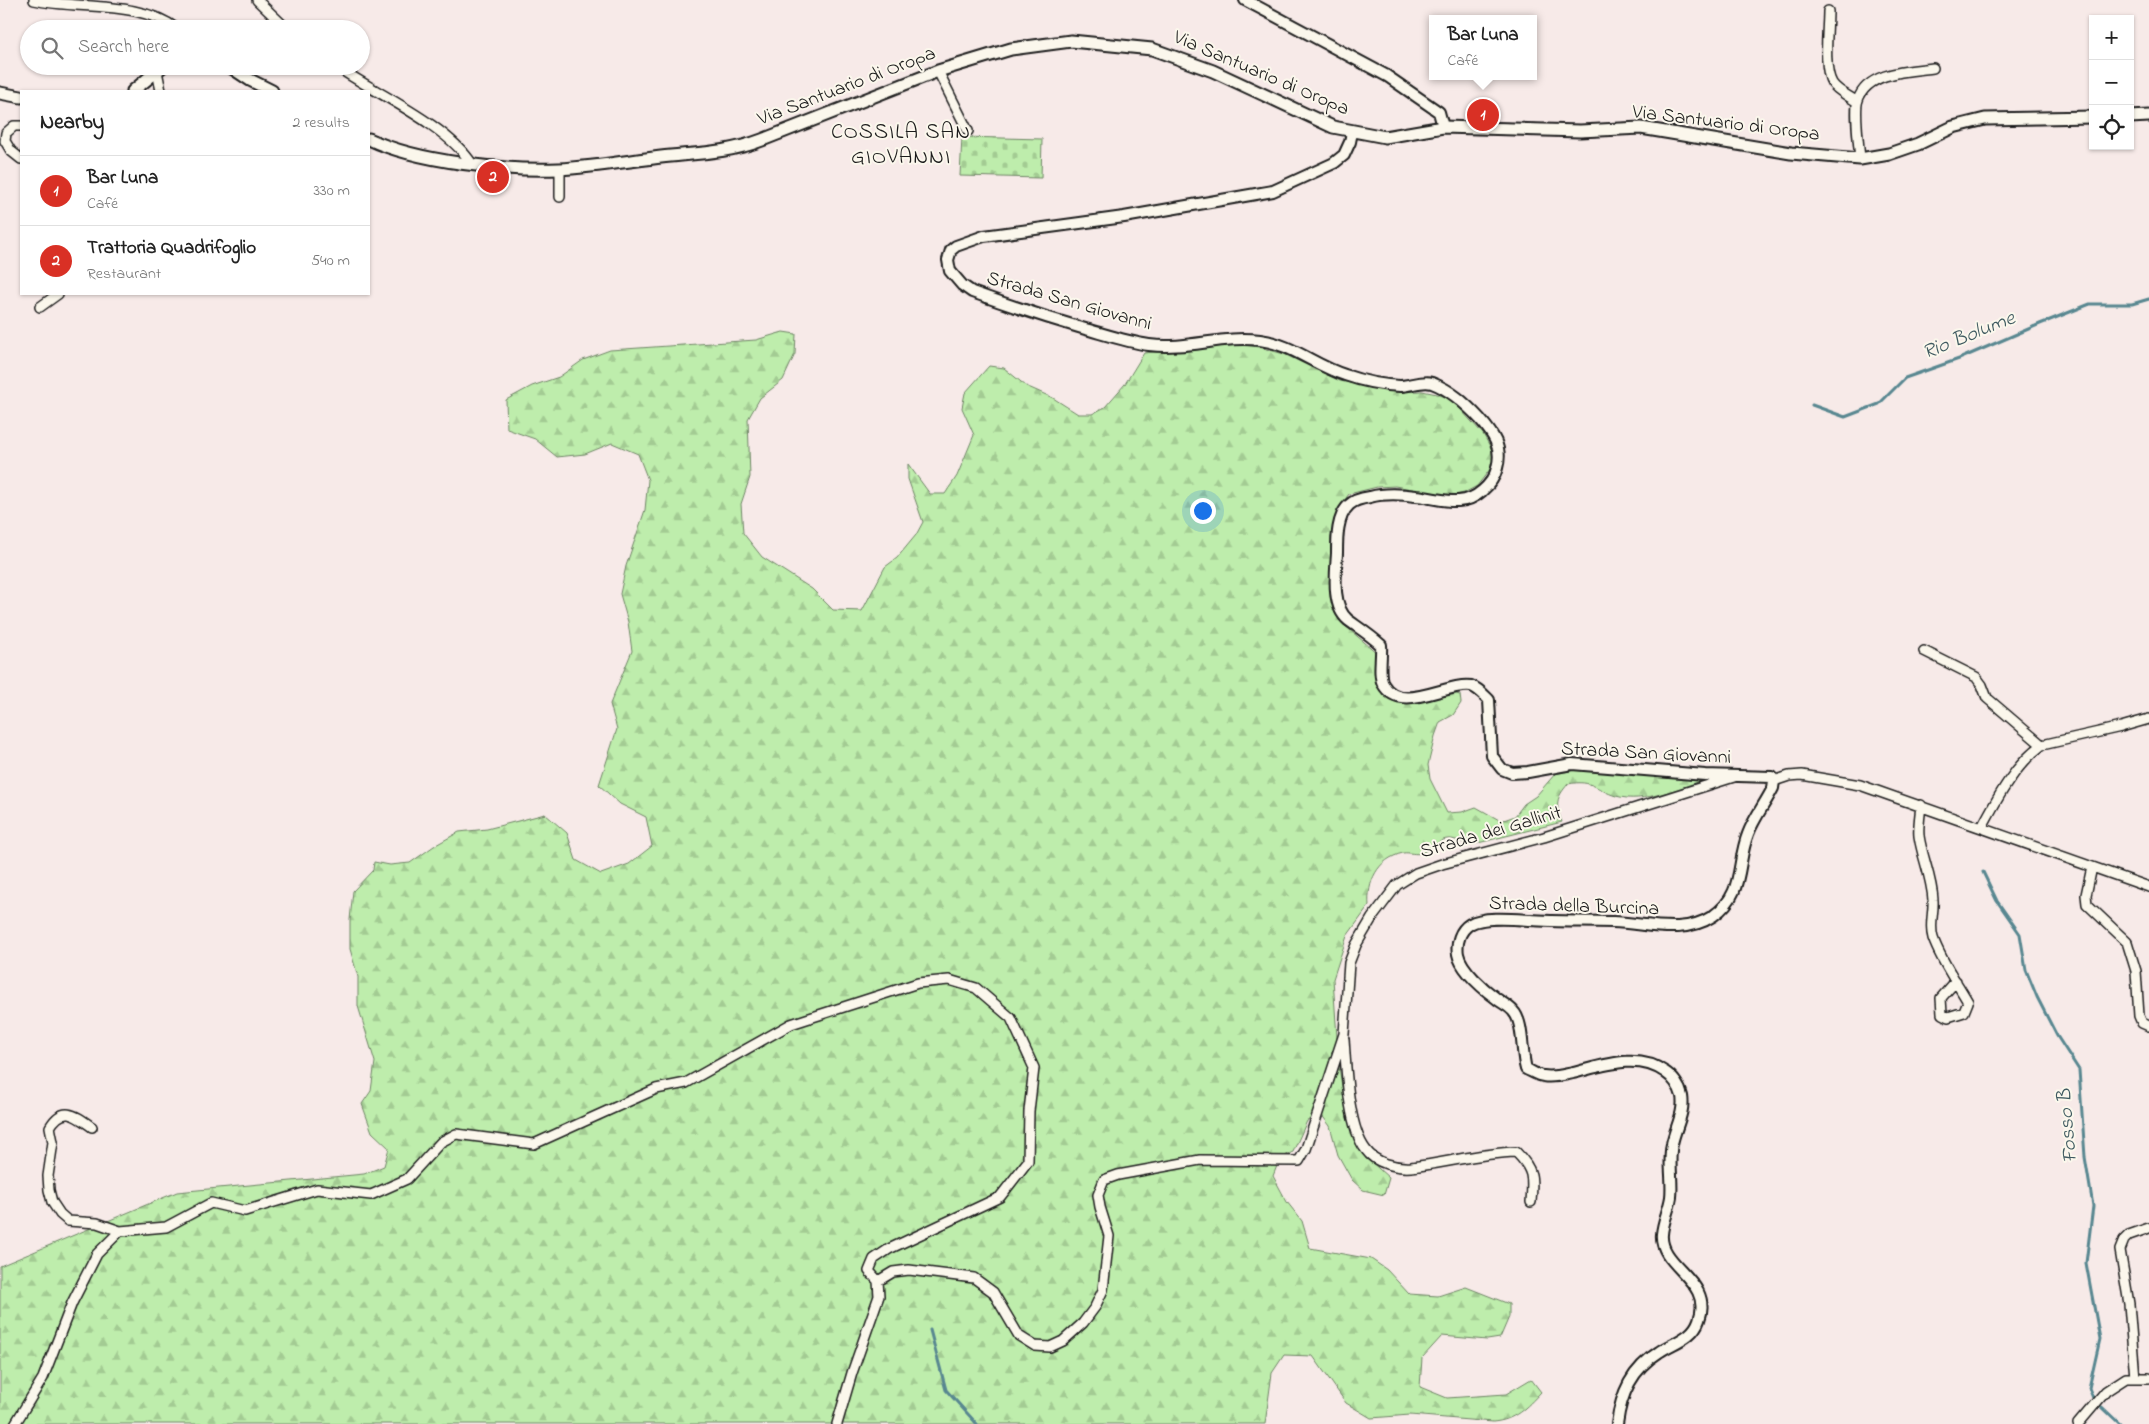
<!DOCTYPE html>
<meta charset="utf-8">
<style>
:root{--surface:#fff;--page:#f6f6f6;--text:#222;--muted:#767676;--line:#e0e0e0;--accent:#d93025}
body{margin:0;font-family:"Indie Flower",sans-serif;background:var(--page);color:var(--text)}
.controls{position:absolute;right:15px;top:15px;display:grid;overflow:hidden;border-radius:0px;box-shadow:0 1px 4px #0004}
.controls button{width:45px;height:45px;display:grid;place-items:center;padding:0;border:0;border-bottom:1px solid var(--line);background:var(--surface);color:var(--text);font:25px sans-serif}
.you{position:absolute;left:1202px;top:510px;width:18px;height:18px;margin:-12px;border:4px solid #fff;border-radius:50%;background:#1a73e8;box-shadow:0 0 0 8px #1a73e833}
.badge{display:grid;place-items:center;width:32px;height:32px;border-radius:50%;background:var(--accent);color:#fff;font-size:16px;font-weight:700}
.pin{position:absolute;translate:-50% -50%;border:2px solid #fff;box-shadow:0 1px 5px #0006}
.popup{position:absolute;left:1429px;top:15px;width:108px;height:65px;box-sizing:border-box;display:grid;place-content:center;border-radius:0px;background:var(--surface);filter:drop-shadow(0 1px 4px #0005);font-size:16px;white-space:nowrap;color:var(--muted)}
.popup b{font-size:19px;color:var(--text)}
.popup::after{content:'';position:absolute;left:50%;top:100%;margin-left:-10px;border:10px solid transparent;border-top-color:var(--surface)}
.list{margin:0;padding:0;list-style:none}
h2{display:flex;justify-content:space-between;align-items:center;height:65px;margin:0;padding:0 20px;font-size:21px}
h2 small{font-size:16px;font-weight:400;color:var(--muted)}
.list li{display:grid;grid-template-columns:32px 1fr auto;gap:15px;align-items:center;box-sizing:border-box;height:70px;padding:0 20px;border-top:1px solid var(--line)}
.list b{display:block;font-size:19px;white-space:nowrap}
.list p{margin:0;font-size:16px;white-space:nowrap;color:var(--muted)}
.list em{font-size:16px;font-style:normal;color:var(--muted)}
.icon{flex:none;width:28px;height:28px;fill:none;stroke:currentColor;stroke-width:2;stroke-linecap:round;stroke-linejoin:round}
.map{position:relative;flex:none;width:2149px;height:1424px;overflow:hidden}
.search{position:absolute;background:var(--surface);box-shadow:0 1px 4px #0004;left:20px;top:20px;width:350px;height:55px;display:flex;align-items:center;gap:12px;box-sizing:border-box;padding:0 18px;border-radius:28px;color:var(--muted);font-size:19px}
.panel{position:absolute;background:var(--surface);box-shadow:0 1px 4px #0004;left:20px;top:90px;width:350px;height:205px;border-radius:0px}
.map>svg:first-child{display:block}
</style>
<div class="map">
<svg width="2149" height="1424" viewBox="0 0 2149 1424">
<defs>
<pattern id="forest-firs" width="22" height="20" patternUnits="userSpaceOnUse" patternTransform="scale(1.25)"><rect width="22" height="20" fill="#beedac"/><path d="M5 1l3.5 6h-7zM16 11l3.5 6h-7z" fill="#a3cb93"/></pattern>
<pattern id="cemetery-stones" width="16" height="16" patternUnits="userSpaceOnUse" patternTransform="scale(1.25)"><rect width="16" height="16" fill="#beedac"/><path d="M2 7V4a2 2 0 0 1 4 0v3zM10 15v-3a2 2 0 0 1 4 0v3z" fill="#a3cb93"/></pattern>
</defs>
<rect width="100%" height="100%" fill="#f7eae8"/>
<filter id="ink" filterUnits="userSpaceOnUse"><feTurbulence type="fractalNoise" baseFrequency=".02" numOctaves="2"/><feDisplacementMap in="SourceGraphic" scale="10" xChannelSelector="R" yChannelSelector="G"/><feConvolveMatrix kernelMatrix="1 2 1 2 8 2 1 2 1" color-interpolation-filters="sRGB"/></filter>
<g filter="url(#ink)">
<path fill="url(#forest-firs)" stroke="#6d8464" d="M783 332 796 334 795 354 783 380 760 398 748 419 750 477 741 504 743 533 762 557 812 589 833 610 862 611 885 567 897 558 916 535 923 522 908 479V464L930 494H945L957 476 974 435 962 408 965 393 989 366 1004 368 1026 386 1053 398 1078 414H1092L1105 407 1125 384 1144 353 1236 344 1259 347 1284 354 1340 381 1396 392 1422 391 1437 394 1451 399 1483 434 1491 448 1494 458 1491 468 1477 486 1464 493 1450 496 1395 486 1377 487 1349 494 1341 505 1331 537 1330 597 1344 625 1377 653C1368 717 1414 702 1456 694L1460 695 1461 703 1453 715 1440 722 1435 736 1428 765 1430 779 1447 813 1462 812 1476 807 1501 821 1515 816 1524 804 1536 796 1555 774 1579 769 1704 780C1678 788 1644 804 1616 796 1596 790 1593 779 1568 784 1556 798 1555 804 1562 822L1470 845C1439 832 1446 842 1421 853 1416 855 1409 852 1403 853 1377 859 1367 882 1369 906L1347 936 1333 979 1339 1067 1347 1118 1359 1146 1368 1159 1389 1178 1384 1195 1363 1190 1352 1180 1338 1155 1330 1126 1321 1114 1307 1121 1293 1152 1280 1158 1273 1176 1287 1202 1302 1221 1310 1248 1371 1259 1387 1270 1409 1294 1438 1296 1466 1287 1509 1304V1317L1500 1338 1487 1340 1442 1336 1422 1358 1420 1387 1447 1398 1506 1394 1531 1379 1541 1392C1526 1408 1515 1420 1493 1422L1410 1415 1371 1418 1346 1403 1313 1356 1284 1355 1272 1373 1265 1424H0V1266L177 1192 364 1174 384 1166 389 1148 372 1132 362 1104 371 1091 375 1062 358 1006V977L350 949V920L353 891 373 870 374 862 390 865 410 863 434 846 459 832 487 829 545 814 567 833 576 860 601 874 629 864 652 846 646 817 620 804 599 785 617 729 610 704 632 651 628 622 620 594 626 566 645 510 648 480 638 454 612 443 585 454 557 457 535 439 507 429 506 400 532 386 559 377 583 360 610 350 756 340Z"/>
<path fill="url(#cemetery-stones)" stroke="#6d8464" d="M962 137 1042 139 1041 178 960 176Z"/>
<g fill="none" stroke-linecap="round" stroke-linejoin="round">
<path stroke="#588790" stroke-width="3" d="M1812 405 1845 417 1879 404 1905 378 1959 359 2040 324 2090 304H2132L2149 299
M1983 872 1997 901 2020 934 2026 970 2037 997 2057 1036 2079 1070 2085 1157 2093 1206 2086 1263 2100 1339 2089 1388 2093 1398
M930 1330 946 1390 977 1424
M2102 1407 2120 1424"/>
<g stroke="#1c1c1c" stroke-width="12">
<path id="minor" d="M34 0C79 10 139 0 177 29
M257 0 287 29
M1828 11C1828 29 1823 68 1832 83 1837 91 1849 96 1857 102
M336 66C376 94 446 124 472 164
M157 71 161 91
M938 71 968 131
M21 126H14L6 133 5 141 11 151 21 159
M1860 159C1859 146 1854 110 1858 100 1867 72 1908 71 1933 68
M560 169V197
M40 307 58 294
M1924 651 1976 677 1982 685 1987 698 2042 745
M1774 781 1789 776 1802 775 1860 785 2149 887
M1921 805C1920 816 1918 826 1919 836 1922 857 1932 878 1933 900 1934 913 1929 925 1933 938 1941 961 1956 981 1968 1002L1964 1012 1948 1017 1942 1014 1941 998 1956 981
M1982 827C1998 797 2014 766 2042 745L2121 727 2149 719
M2092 867 2086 895 2087 904 2127 942 2136 971 2139 1016 2142 1023 2149 1026
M1344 1039C1346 1067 1348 1128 1366 1150 1375 1163 1396 1168 1411 1167 1446 1163 1480 1153 1516 1152 1534 1170 1533 1178 1531 1202
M120 1231 166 1227 211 1203 245 1211 317 1189 371 1195 407 1179 441 1142 456 1134 534 1144 656 1089 686 1083 791 1024 918 983 949 980 976 988 1011 1018 1034 1068 1029 1111 1028 1161 1000 1197 889 1249 874 1259 869 1271 878 1281
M2135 1378 2129 1304 2120 1250 2124 1240 2129 1235 2149 1228
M15 1424 43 1378 72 1303 97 1254 120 1231 97 1223 68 1221 60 1214 52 1202 49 1190 48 1176 53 1142 50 1127C63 1105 75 1115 92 1127
M837 1424 852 1373 879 1296 878 1281 893 1272 909 1270 974 1278 993 1292 1019 1336 1035 1346 1050 1347 1063 1341 1083 1323 1095 1307 1103 1290 1109 1236 1100 1207 1098 1195 1104 1180 1118 1175 1200 1160 1299 1161 1306 1149 1344 1034 1349 963 1356 945 1372 918 1397 885 1416 873 1442 864 1544 837 1734 777
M2078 1424 2106 1391 2126 1378H2149"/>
</g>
<g stroke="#1c1c1c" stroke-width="14">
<path id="tertiary" d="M1245 0 1387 76 1439 112 1443 127
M1352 132 1350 142 1344 155 1334 163 1273 191 1124 217 984 236 956 246 951 250 948 260 950 271 962 285 972 292C1008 305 1045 317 1082 328 1104 334 1127 342 1149 345 1187 350 1223 335 1260 340 1292 344 1315 366 1345 375 1362 381 1382 385 1400 386 1410 386 1422 380 1432 383 1451 390 1466 404 1480 419 1493 434 1503 447 1497 468 1495 477 1489 485 1482 491 1462 509 1440 498 1416 496 1401 494 1385 493 1370 497 1363 498 1354 500 1349 505 1337 516 1337 538 1337 553 1336 572 1331 606 1348 620 1359 628 1370 635 1381 645 1382 657 1378 674 1383 684 1400 715 1447 682 1471 686 1478 688 1484 695 1489 700L1492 756 1502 769 1512 773 1528 772 1572 764 1705 775 1772 777 1774 781 1773 788C1765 804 1754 818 1748 834 1736 864 1745 894 1713 916 1683 936 1646 923 1613 922 1585 921 1558 922 1530 920 1514 919 1483 916 1470 924 1460 930 1456 943 1458 954 1461 970 1485 990 1497 999 1502 1003 1509 1006 1513 1011 1524 1022 1521 1052 1526 1069 1531 1071 1538 1076 1543 1076 1554 1078 1563 1075 1573 1073 1602 1066 1638 1052 1665 1072 1673 1077 1680 1087 1682 1096 1685 1113 1675 1128 1672 1144 1668 1162 1673 1180 1671 1197 1669 1210 1663 1221 1662 1234 1659 1267 1714 1280 1699 1320 1693 1338 1674 1342 1659 1352 1632 1369 1621 1393 1617 1424"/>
</g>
<g stroke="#1c1c1c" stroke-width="15">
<path id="secondary" d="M229 66 250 80 272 91
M133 91 163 66
M0 93 21 97
M2130 117 2149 116
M369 139C417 162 505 171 559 169 593 167 628 161 661 157 697 153 728 153 762 140L938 71 1011 49 1071 41 1152 49 1213 71 1333 127 1385 137 1443 127 1580 131 1641 128 1791 153 1860 159 1889 154 1918 144 1953 127 1985 119 2093 117"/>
</g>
<use href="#minor" stroke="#fbf7ec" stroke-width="9"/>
<use href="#tertiary" stroke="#fbf7ec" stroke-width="10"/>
<use href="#secondary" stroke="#fbf7ec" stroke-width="11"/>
</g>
</g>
<g text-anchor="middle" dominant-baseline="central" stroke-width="4" stroke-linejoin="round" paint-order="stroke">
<g font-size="20" fill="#1c1c1c" stroke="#fbf7ec">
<text transform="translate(1261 74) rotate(23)">Via Santuario di Oropa</text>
<text transform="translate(847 87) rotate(-21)">Via Santuario di Oropa</text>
<text transform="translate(1726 124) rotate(7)">Via Santuario di Oropa</text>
<text transform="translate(1069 302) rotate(16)">Strada San Giovanni</text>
<text transform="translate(1646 754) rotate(3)">Strada San Giovanni</text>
<text transform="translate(1491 833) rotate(-16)">Strada dei Gallinit</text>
<text transform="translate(1574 907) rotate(2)">Strada della Burcina</text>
</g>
<g font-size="21" font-style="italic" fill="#3f5a60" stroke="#fbf7ec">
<text transform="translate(1969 336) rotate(-22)">Rio Bolume</text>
<text transform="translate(2068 1126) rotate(-95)">Fosso B</text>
</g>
<g font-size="22" letter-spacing="1" fill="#1c1c1c" stroke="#fbf7ec">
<text x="901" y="133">COSSILA SAN<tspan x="901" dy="25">GIOVANNI</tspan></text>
</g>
</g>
</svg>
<div class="controls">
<button>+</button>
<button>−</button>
<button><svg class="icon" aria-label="locate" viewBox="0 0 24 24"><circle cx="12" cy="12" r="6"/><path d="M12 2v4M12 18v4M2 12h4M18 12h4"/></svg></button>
</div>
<div class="you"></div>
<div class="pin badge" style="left:1483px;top:115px">1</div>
<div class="popup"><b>Bar Luna</b>Café</div>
<div class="pin badge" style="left:493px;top:177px">2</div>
<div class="search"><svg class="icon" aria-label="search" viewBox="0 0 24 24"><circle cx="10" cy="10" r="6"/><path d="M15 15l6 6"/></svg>Search here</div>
<section class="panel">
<h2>Nearby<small>2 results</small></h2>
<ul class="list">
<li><span class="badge">1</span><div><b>Bar Luna</b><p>Café</p></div><em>330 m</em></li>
<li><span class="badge">2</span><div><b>Trattoria Quadrifoglio</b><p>Restaurant</p></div><em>540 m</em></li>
</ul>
</section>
</div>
